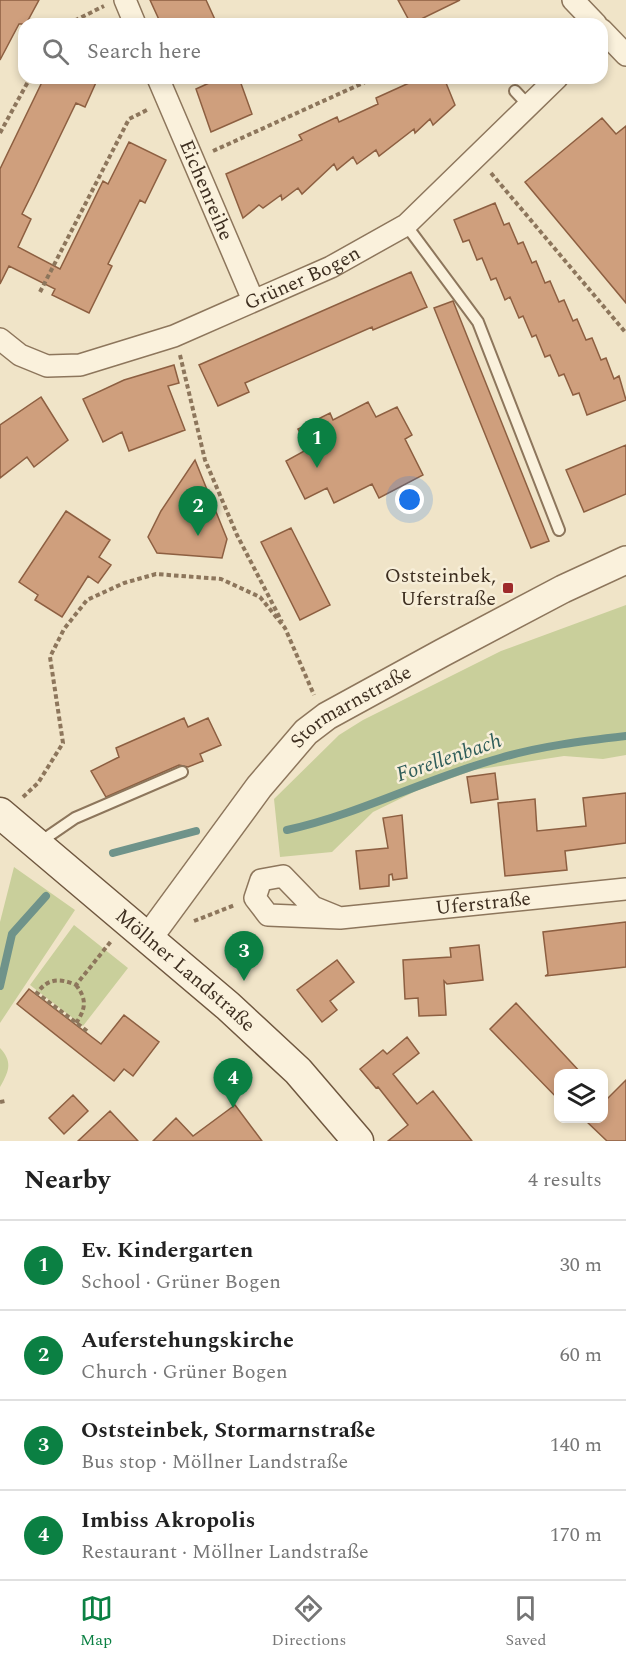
<!DOCTYPE html>
<meta charset="utf-8">
<style>
:root{--surface:#fff;--page:#f6f6f6;--text:#222;--muted:#767676;--line:#e0e0e0;--accent:#0b8043}
body{margin:0;font-family:Spectral,serif;background:var(--page);color:var(--text)}
.controls{position:absolute;right:18px;bottom:18px;display:grid;overflow:hidden;border-radius:12px;box-shadow:0 3px 9px #0003}
.controls button{width:54px;height:54px;display:grid;place-items:center;padding:0;border:0;border-bottom:2px solid var(--line);background:var(--surface);color:var(--text);font:30px sans-serif}
.you{position:absolute;left:410px;top:500px;width:21px;height:21px;margin:-15px;border:4px solid #fff;border-radius:50%;background:#1a73e8;box-shadow:0 0 0 9px #1a73e833}
.badge{display:grid;place-items:center;width:39px;height:39px;border-radius:50%;background:var(--accent);color:#fff;font-size:20px;font-weight:700}
.pin{position:absolute;translate:-50% -50px;filter:drop-shadow(0 2px 3px #0008)}
.pin::after{content:'';position:absolute;top:32px;width:21px;height:18px;background:inherit;clip-path:polygon(0 0,100% 0,50% 100%)}
.list{margin:0;padding:0;list-style:none}
h2{display:flex;justify-content:space-between;align-items:center;height:78px;margin:0;padding:0 24px;font-size:26px}
h2 small{font-size:20px;font-weight:400;color:var(--muted)}
.list li{display:grid;grid-template-columns:39px 1fr auto;gap:18px;align-items:center;box-sizing:border-box;height:90px;padding:0 24px;border-top:2px solid var(--line)}
.list b{display:block;font-size:22px;white-space:nowrap}
.list p{margin:0;font-size:20px;white-space:nowrap;color:var(--muted)}
.list em{font-size:20px;font-style:normal;color:var(--muted)}
.icon{flex:none;width:33px;height:33px;fill:none;stroke:currentColor;stroke-width:2;stroke-linecap:round;stroke-linejoin:round}
.map{position:relative;flex:none;width:626px;height:1141px;overflow:hidden}
.search{position:absolute;background:var(--surface);box-shadow:0 3px 9px #0003;left:18px;right:18px;top:18px;height:66px;display:flex;align-items:center;gap:15px;box-sizing:border-box;padding:0 21px;border-radius:18px;color:var(--muted);font-size:22px}
.sheet{height:438px;background:var(--surface)}
nav{display:flex;justify-content:space-around;align-items:center;box-sizing:border-box;height:84px;border-top:2px solid var(--line);background:var(--surface);font-size:16px;color:var(--muted)}
nav a{display:grid;justify-items:center;gap:3px}
nav .on{color:var(--accent)}
.map>svg:first-child{display:block}
</style>
<div class="map">
<svg width="626" height="1141" viewBox="0 0 626 1141">
<rect width="100%" height="100%" fill="#f0e4c8"/>
<path fill="#c9cf9b" d="M626 605V755L603 759 564 756 474 770 416 791 373 812 332 852 280 857 274 799 339 735 363 720 501 651Z
M14 867 75 910 0 1023V922Z
M74 925 128 968 83 1026 30 985Z
M0 1048C13 1062 9 1071 0 1087Z"/>
<g fill="none" stroke-linecap="round" stroke-linejoin="round">
<path stroke="#6f938a" stroke-width="8" d="M287 830C360 814 427 778 500 758 541 746 583 741 626 736
M113 853 196 831
M0 986 12 934 46 896"/>
</g>
<path fill="#cf9f7d" stroke="#8d5f41" stroke-width="1.5" d="M0 0H39L26 24H19L0 60Z
M150 0H206L217 24H161Z
M398 0H460L411 24Z
M44 78H98L85 107 76 103 33 192 22 214 31 219 18 247 60 269 103 181 108 184 129 142 166 160 145 203 140 200 108 264 112 266 89 313 52 295 55 289 9 266 0 284V169Z
M220 78H239L252 114 211 132 196 89Z
M420 78H444L455 105 433 125 430 119 415 133 414 129 379 156 376 150 357 164 353 157 337 170 334 164 302 194 298 188 282 200 281 195 263 208 259 205 243 218 226 174 302 140 299 135 337 117 339 122 378 104 376 98Z
M602 118 616 134 626 126V303L525 182Z
M495 203 504 225 509 223 518 244 523 242 532 263 536 261 545 283 550 281 559 302 564 300 573 321 577 319 586 340 592 338 601 360 606 358 614 379 619 376 626 400 587 415 579 393 573 395 564 374 559 376 550 355 545 357 536 335 532 337 523 316 519 318 510 297 505 300 496 278 491 280 482 258 477 260 469 240 463 242 454 220Z
M411 272 427 307 373 330 372 327 245 383 249 392 218 406 199 365Z
M453 301 549 541 531 548 434 308Z
M174 365 179 383 168 386 185 430 129 451 122 432 103 442 83 399 124 380Z
M41 397 68 440 34 467 27 457 0 478V425Z
M368 402 376 417 397 407 412 435 405 439 423 475 379 498 372 484 334 503 327 488 305 499 286 461 308 449 298 429 330 413 333 420Z
M626 445V494L584 512 566 470Z
M195 460 227 539 222 558 157 553 148 537 161 511Z
M66 511 110 540 99 557 111 565 98 583 88 576 62 617 35 600 38 595 19 582Z
M291 528 330 605 300 620 261 542Z
M184 718 188 727 208 718 221 745 200 754 203 761 188 767 179 765 106 797 91 771 119 757 116 748Z
M495 773 498 799 471 803 467 777Z
M626 793V843L565 851 567 870 505 876 498 803 535 799 537 831 586 826 583 798Z
M402 815 407 878 393 880 392 874 389 875V886L360 889 356 851 388 848 383 818Z
M626 922V967L545 976 548 974 543 932Z
M479 945 483 980 447 984 444 981 446 1015 419 1016 418 998 405 999 403 960 451 957 450 948Z
M337 960 354 982 330 1001 337 1010 322 1022 297 990Z
M29 989 101 1044 124 1015 159 1042 133 1076 124 1069 114 1081 17 1004Z
M516 1003 582 1074H558V1099L490 1029Z
M407 1037 419 1053 393 1074 417 1104 433 1091 472 1141H388L408 1125 378 1087 376 1088 360 1069 383 1050 387 1054Z
M626 1080V1141H607L586 1121 588 1119H603V1103Z
M73 1095 88 1111 64 1134 49 1118Z
M235 1105 262 1141H153L176 1118 193 1136Z
M110 1111 138 1141H78Z"/>
<g fill="none" stroke-linecap="round" stroke-linejoin="round">
<g stroke="#8d765c" stroke-width="14">
<path id="service" d="M515 91 529 106
M406 225 478 322 559 530
M40 842 75 818 182 772"/>
</g>
<g stroke="#8d765c" stroke-width="24">
<g id="minor">
<path d="M125 0 135 24"/>
<path d="M573 0 596 24"/>
<path d="M602 30 626 55"/>
<path id="s1" d="M158 78 253 300"/>
<path id="s2" d="M0 339 20 355 47 366 80 365 174 336 331 267 406 225 557 78"/>
<path id="s3" d="M340 918 313 907 283 876 261 880 255 898 268 915 340 918 626 889"/>
</g>
</g>
<g stroke="#8d765c" stroke-width="30">
<g id="tertiary">
<path id="s4" d="M149 937 259 787 306 732 327 716 442 653 563 589 626 560"/>
</g>
</g>
<g stroke="#6f573f" stroke-width="33">
<g id="secondary">
<path id="s5" d="M0 813 228 1006 298 1071 358 1141"/>
</g>
</g>
<path stroke="#8d765c" stroke-width="4" stroke-dasharray="4.5 3" stroke-linecap="butt" d="M68 24 104 6
M0 133 30 78
M213 151 374 78
M491 173 626 333
M40 292 129 119 147 110
M180 355 205 460 237 535 282 622
M23 797 38 783 63 743 50 657 64 629 87 600 124 583 156 574 221 579 260 597 285 628 314 695
M194 921 235 905
M76 1023C86 1009 87 999 76 985
M87 1031 37 993C48 978 60 978 76 985L112 940
M0 1102 5 1101"/>
<use href="#service" stroke="#faf1dc" stroke-width="10"/>
<use href="#minor" stroke="#faf1dc" stroke-width="21"/>
<use href="#tertiary" stroke="#faf1dc" stroke-width="27"/>
<use href="#secondary" stroke="#faf1dc" stroke-width="30"/>
</g>
<rect fill="#9e2a2b" stroke="#f7eed8" stroke-width="2" x="502" y="582" width="12" height="12" rx="3"/>
<g text-anchor="middle" dominant-baseline="central" stroke-width="5" stroke-linejoin="round" paint-order="stroke">
<g font-size="20" fill="#3d2e20" stroke="#f7eed8">
<text stroke="none"><textPath href="#s1" startOffset="122">Eichenreihe</textPath></text>
<text stroke="none"><textPath href="#s2" startOffset="327">Grüner Bogen</textPath></text>
<text stroke="none"><textPath href="#s4" startOffset="310">Stormarnstraße</textPath></text>
<text stroke="none"><textPath href="#s3" startOffset="351">Uferstraße</textPath></text>
<text stroke="none"><textPath href="#s5" startOffset="243">Möllner Landstraße</textPath></text>
</g>
<g font-size="20" fill="#3d2e20" stroke="#f7eed8" text-anchor="end">
<text x="496" y="576">Oststeinbek,<tspan x="496" dy="23">Uferstraße</tspan></text>
</g>
<g font-size="21" font-style="italic" fill="#2f5d5a" stroke="#f7eed8">
<text transform="translate(449 758) rotate(-19)">Forellenbach</text>
</g>
</g>
</svg>
<div class="controls">
<button><svg class="icon" aria-label="layers" viewBox="0 0 24 24"><path d="M12 4l9 5-9 5-9-5zM3 14l9 5 9-5"/></svg></button>
</div>
<div class="you"></div>
<div class="pin badge" style="left:317px;top:468px">1</div>
<div class="pin badge" style="left:198px;top:536px">2</div>
<div class="pin badge" style="left:244px;top:981px">3</div>
<div class="pin badge" style="left:233px;top:1108px">4</div>
<div class="search"><svg class="icon" aria-label="search" viewBox="0 0 24 24"><circle cx="10" cy="10" r="6"/><path d="M15 15l6 6"/></svg>Search here</div>
</div>
<section class="sheet">
<h2>Nearby<small>4 results</small></h2>
<ul class="list">
<li><span class="badge">1</span><div><b>Ev. Kindergarten</b><p>School · Grüner Bogen</p></div><em>30 m</em></li>
<li><span class="badge">2</span><div><b>Auferstehungskirche</b><p>Church · Grüner Bogen</p></div><em>60 m</em></li>
<li><span class="badge">3</span><div><b>Oststeinbek, Stormarnstraße</b><p>Bus stop · Möllner Landstraße</p></div><em>140 m</em></li>
<li><span class="badge">4</span><div><b>Imbiss Akropolis</b><p>Restaurant · Möllner Landstraße</p></div><em>170 m</em></li>
</ul>
</section>
<nav>
<a class="on"><svg class="icon" aria-label="map" viewBox="0 0 24 24"><path d="M3 6l6-2 6 2 6-2v14l-6 2-6-2-6 2zM9 4v14M15 6v14"/></svg>Map</a>
<a><svg class="icon" aria-label="directions" viewBox="0 0 24 24"><path d="M12 3l9 9-9 9-9-9zM9 14v-3h6M13 9l2 2-2 2"/></svg>Directions</a>
<a><svg class="icon" aria-label="saved" viewBox="0 0 24 24"><path d="M7 4h10v16l-5-4-5 4z"/></svg>Saved</a>
</nav>
